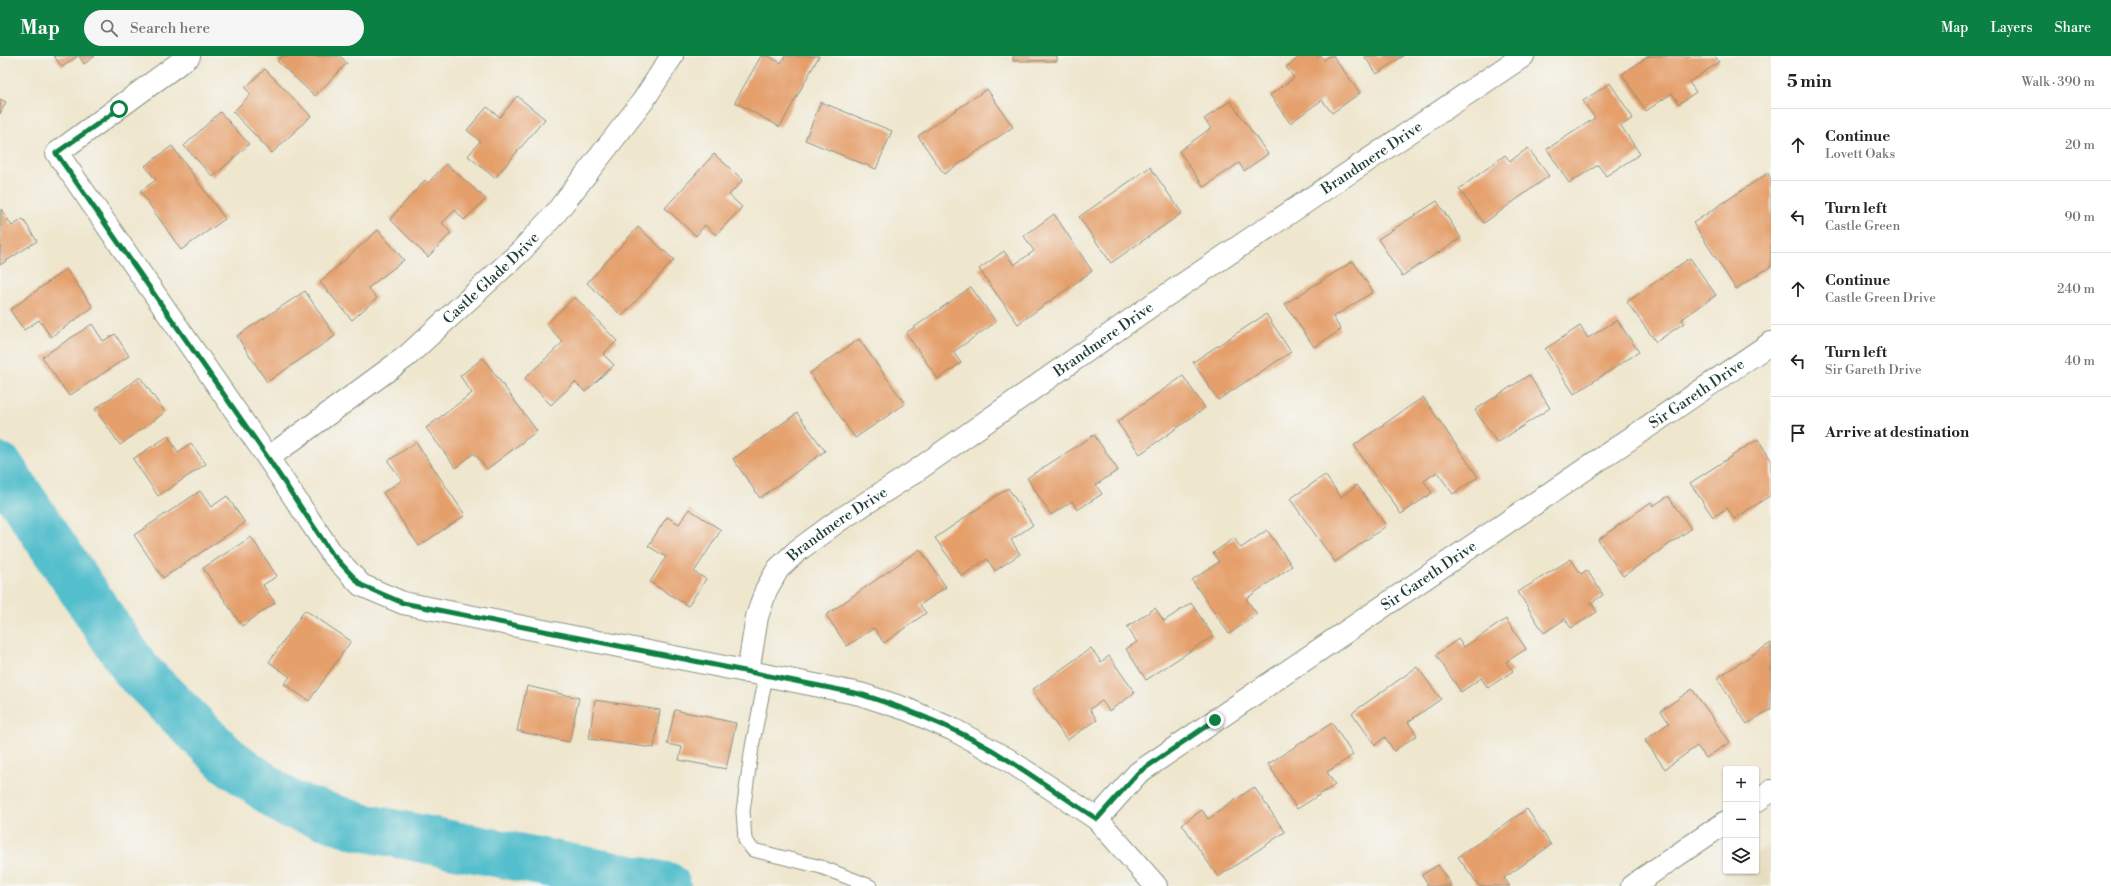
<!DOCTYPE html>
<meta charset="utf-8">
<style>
:root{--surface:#fff;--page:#f6f6f6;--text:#222;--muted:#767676;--line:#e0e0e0;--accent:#0b8043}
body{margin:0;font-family:"Libre Bodoni",serif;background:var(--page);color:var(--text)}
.controls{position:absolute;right:12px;bottom:12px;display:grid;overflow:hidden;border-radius:4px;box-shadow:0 1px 3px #0004}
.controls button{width:36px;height:36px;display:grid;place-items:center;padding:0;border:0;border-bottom:1px solid var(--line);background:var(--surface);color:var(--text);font:20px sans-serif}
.stop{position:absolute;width:12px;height:12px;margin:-9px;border:3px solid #0b8043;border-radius:50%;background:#fff}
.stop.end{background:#0b8043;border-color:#fff;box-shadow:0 1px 4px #0008}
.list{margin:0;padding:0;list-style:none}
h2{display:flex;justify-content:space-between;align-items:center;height:52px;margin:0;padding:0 16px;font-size:17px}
h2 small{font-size:13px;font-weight:400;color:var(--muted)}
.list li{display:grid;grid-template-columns:26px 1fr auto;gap:12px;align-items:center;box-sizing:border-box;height:72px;padding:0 16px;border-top:1px solid var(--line)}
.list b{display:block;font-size:15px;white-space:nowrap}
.list p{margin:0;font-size:13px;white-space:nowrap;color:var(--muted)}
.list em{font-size:13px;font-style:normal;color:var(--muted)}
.icon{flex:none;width:22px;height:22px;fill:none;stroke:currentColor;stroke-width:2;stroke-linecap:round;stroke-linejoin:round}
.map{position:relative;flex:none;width:1771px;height:830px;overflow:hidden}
header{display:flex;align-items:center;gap:24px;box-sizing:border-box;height:56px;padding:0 20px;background:var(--accent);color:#fff}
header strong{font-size:19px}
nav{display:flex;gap:22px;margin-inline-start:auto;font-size:14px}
.search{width:280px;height:36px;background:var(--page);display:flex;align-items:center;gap:10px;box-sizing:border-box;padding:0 14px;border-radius:22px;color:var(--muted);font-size:15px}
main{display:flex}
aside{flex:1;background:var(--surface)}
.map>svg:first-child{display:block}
</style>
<header>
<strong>Map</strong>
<div class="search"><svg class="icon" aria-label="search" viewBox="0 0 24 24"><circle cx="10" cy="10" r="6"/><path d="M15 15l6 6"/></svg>Search here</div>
<nav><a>Map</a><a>Layers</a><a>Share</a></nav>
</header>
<main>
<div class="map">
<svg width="1771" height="830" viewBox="0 0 1771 830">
<rect width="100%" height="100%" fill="#f6f6f2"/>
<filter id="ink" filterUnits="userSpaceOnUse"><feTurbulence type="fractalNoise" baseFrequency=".025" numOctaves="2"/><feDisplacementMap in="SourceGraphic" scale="8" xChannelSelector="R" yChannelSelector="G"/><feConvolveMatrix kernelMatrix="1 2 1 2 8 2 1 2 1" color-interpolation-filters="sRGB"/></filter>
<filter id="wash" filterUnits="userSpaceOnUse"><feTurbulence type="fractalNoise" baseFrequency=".012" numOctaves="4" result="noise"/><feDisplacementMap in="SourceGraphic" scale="16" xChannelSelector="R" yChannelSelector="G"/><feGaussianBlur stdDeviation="0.9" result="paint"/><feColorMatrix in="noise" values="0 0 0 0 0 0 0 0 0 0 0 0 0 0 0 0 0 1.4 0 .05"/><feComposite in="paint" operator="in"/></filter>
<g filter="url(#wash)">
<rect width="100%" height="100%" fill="#efe6ce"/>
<path fill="#e5daba" d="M1771 788V830H1709L1731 815H1756V798Z"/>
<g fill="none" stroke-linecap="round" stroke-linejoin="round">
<path stroke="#52becc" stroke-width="48" d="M0 411 137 615 226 703 288 748 361 771 667 830"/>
</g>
<g id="blocks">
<path fill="#e59f6b" d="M54 0H78L62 11Z
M79 0H95L84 8Z
M282 0H340L347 7 315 40 277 5Z
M761 0H769L781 7 785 0H819L780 71 735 46Z
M1013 0H1057V5H1013Z
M1301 0H1321L1324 4 1329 0H1333L1360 37 1332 57 1322 44 1290 67 1270 39 1294 22 1286 11Z
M1364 0H1403L1377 18Z
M1649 0H1715L1719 6 1689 26 1696 36 1679 48 1672 37 1646 55 1622 18Z
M265 13 311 60 272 97 233 56 251 38 245 32Z
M1610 27 1633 62 1621 70 1640 98 1606 120 1598 109 1569 127 1547 93 1595 62 1583 45Z
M987 33 1013 71 944 118 918 80Z
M517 40 545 63 495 122 468 100 480 85 467 74 487 51 500 61Z
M0 43 6 46 0 58Z
M1230 45 1268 98 1244 115 1239 107 1204 131 1179 95 1211 72 1204 63Z
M821 46 892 75 876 113 805 84Z
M220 56 249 88 213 121 184 90Z
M172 90 225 163 181 194 140 135 156 124 145 110Z
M1528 92 1549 120 1484 167 1459 133 1505 99 1510 105Z
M714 98 743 124 729 139 742 151 716 179 705 169 696 180 665 152Z
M446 108 486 143 464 164 455 154 442 167 451 177 428 201 390 163 425 124 428 127Z
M1150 111 1182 157 1111 207 1079 161Z
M1768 117 1771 123V210L1736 233 1693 167Z
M1437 145 1461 182 1402 220 1378 183Z
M1 153 12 170 23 163 37 185 0 209Z
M1054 158 1092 215 1018 268 979 213 1004 195 1014 209 1034 195 1024 180Z
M638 171 674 204 622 260 587 227Z
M378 174 404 204 368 232 377 242 352 264 320 226Z
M1690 202 1716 239 1682 263 1684 267 1656 286 1627 246Z
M1353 205 1373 236 1333 261 1341 274 1314 291 1285 248Z
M66 213 93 251 51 281 39 264 24 274 10 254Z
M971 231 996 266 953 296 961 307 938 323 906 277Z
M305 235 335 280 267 326 237 280Z
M575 241 617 285 603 298 614 309 585 336 575 326 551 349 525 322 563 286 546 268Z
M1266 258 1291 296 1218 344 1193 306Z
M1617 264 1639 296 1574 338 1545 293 1580 270 1588 282Z
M92 268 103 285 115 278 129 300 69 340 42 301Z
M859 283 905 348 855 382 810 317Z
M483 302 537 375 487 413 474 397 456 412 426 372 472 337 460 320Z
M1529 319 1550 352 1497 387 1475 354Z
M1183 320 1205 352 1140 398 1117 366Z
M140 321 165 356 120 389 95 353Z
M1423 341 1478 421 1453 438 1437 416 1424 425 1432 437 1401 458 1354 389Z
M797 357 825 395 760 442 733 403Z
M1094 379 1118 414 1096 429 1102 438 1077 454 1072 445 1051 459 1027 422Z
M168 380 178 396 191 387 206 408 158 440 133 403Z
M1758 383 1771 404V439L1734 463 1727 452 1713 461 1690 427Z
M416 386 465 459 419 490 383 437 402 424 388 405Z
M1325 419 1341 441 1357 429 1386 470 1335 506 1290 443Z
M1008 432 1033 469 1011 484 1020 498 995 515 987 503 962 520 935 482Z
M200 435 211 451 227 440 245 467 163 522 134 479Z
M1668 440 1691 473 1623 520 1598 484 1651 446 1653 450Z
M689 453 721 474 694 516 706 523 688 550 650 526 666 501 648 490 667 461 679 468Z
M1267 474 1292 510 1246 543 1257 558 1229 578 1192 524 1219 506 1213 497 1234 482 1241 492Z
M251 481 277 520 263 529 275 547 242 570 203 512Z
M920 493 946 531 920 549 926 557 884 587 874 572 847 590 826 559Z
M1571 503 1581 518 1587 514 1603 539 1591 547 1597 556 1571 572 1565 563 1544 577 1518 536Z
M1191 547 1213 580 1146 624 1126 593 1137 586 1127 571 1155 552 1164 565Z
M305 554 351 585 309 645 284 628 290 621 269 606Z
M1506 563 1526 593 1506 606 1513 615 1488 632 1481 622 1461 636 1436 599 1458 583 1464 591Z
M1771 587V653L1747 668 1717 622Z
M1091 592 1101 606 1109 600 1135 637 1109 655 1102 645 1090 653 1097 664 1067 684 1032 634Z
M1417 611 1441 643 1408 666 1417 679 1394 695 1385 681 1375 689 1352 657Z
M527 630 579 642 569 686 517 675Z
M1692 633 1730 686 1706 702 1697 690 1665 713 1645 684 1669 667 1661 655Z
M595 644 660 654 654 692 589 683Z
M675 654 736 667 726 713 679 704 682 691 667 688Z
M1332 667 1353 699 1327 716 1335 729 1297 753 1268 708Z
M1254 731 1285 776 1218 821 1182 768 1202 754 1208 763Z
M1527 753 1551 789 1504 822 1510 830H1479L1458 801Z
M1438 809 1452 830H1425L1428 828 1422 819Z"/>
</g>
</g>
<g filter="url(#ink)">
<use href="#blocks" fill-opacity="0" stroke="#879281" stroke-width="1"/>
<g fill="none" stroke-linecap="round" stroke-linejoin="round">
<g stroke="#879281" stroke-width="15">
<path id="lane" d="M766 620 752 691 743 755 745 784 753 794 821 811 870 830"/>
</g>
<g stroke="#879281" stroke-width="24">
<g id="street">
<path d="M189 0 57 97 268 402 332 498 361 529 403 547 860 638 906 653 954 674 1007 703 1097 763 1156 830"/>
<path id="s1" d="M268 402 407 300 521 195 555 158 643 45 672 0"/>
<path id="s2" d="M748 616 757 561 766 534 778 513 797 495 838 465 913 417 1155 247 1523 0"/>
<path d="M1756 745 1771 735"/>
<path id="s3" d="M1097 763 1138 717 1771 287"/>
<path d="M1632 830 1726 766"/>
</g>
</g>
<use href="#lane" stroke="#fff" stroke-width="13"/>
<use href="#street" stroke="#fff" stroke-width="22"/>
</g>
</g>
<g fill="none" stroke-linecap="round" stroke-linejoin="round" filter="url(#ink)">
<path stroke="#0b8043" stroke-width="5" d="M119 53 56 97 268 402 332 498 361 529 403 547 860 638C911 654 962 674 1008 704 1038 723 1067 744 1097 763L1138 717 1215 664"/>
</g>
<g text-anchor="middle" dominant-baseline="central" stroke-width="4" stroke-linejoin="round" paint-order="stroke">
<g font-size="15" fill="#1f3d34" stroke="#f6f6f2">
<text stroke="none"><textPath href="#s2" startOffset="831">Brandmere Drive</textPath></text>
<text stroke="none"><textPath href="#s1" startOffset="287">Castle Glade Drive</textPath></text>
<text stroke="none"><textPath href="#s2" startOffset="507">Brandmere Drive</textPath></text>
<text stroke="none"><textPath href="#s3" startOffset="737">Sir Gareth Drive</textPath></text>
<text stroke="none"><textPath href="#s2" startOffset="183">Brandmere Drive</textPath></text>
<text stroke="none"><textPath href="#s3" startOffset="413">Sir Gareth Drive</textPath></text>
</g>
</g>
</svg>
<div class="controls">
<button>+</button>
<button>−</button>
<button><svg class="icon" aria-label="layers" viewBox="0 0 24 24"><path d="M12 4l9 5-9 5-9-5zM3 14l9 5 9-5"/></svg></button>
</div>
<div class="stop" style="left:119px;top:53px"></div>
<div class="stop end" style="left:1215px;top:664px"></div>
</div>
<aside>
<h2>5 min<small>Walk · 390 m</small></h2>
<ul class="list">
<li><svg class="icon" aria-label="ahead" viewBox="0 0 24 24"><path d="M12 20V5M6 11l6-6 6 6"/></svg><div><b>Continue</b><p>Lovett Oaks</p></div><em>20 m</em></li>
<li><svg class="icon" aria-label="left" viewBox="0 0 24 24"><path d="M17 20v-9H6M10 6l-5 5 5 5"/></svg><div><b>Turn left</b><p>Castle Green</p></div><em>90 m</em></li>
<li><svg class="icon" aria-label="ahead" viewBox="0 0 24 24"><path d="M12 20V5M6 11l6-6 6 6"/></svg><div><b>Continue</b><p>Castle Green Drive</p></div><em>240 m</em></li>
<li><svg class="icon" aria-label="left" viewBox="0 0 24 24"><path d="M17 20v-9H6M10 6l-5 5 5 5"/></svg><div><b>Turn left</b><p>Sir Gareth Drive</p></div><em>40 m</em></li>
<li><svg class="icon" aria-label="arrive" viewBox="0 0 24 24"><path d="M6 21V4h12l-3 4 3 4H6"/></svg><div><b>Arrive at destination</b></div></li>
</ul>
</aside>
</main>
